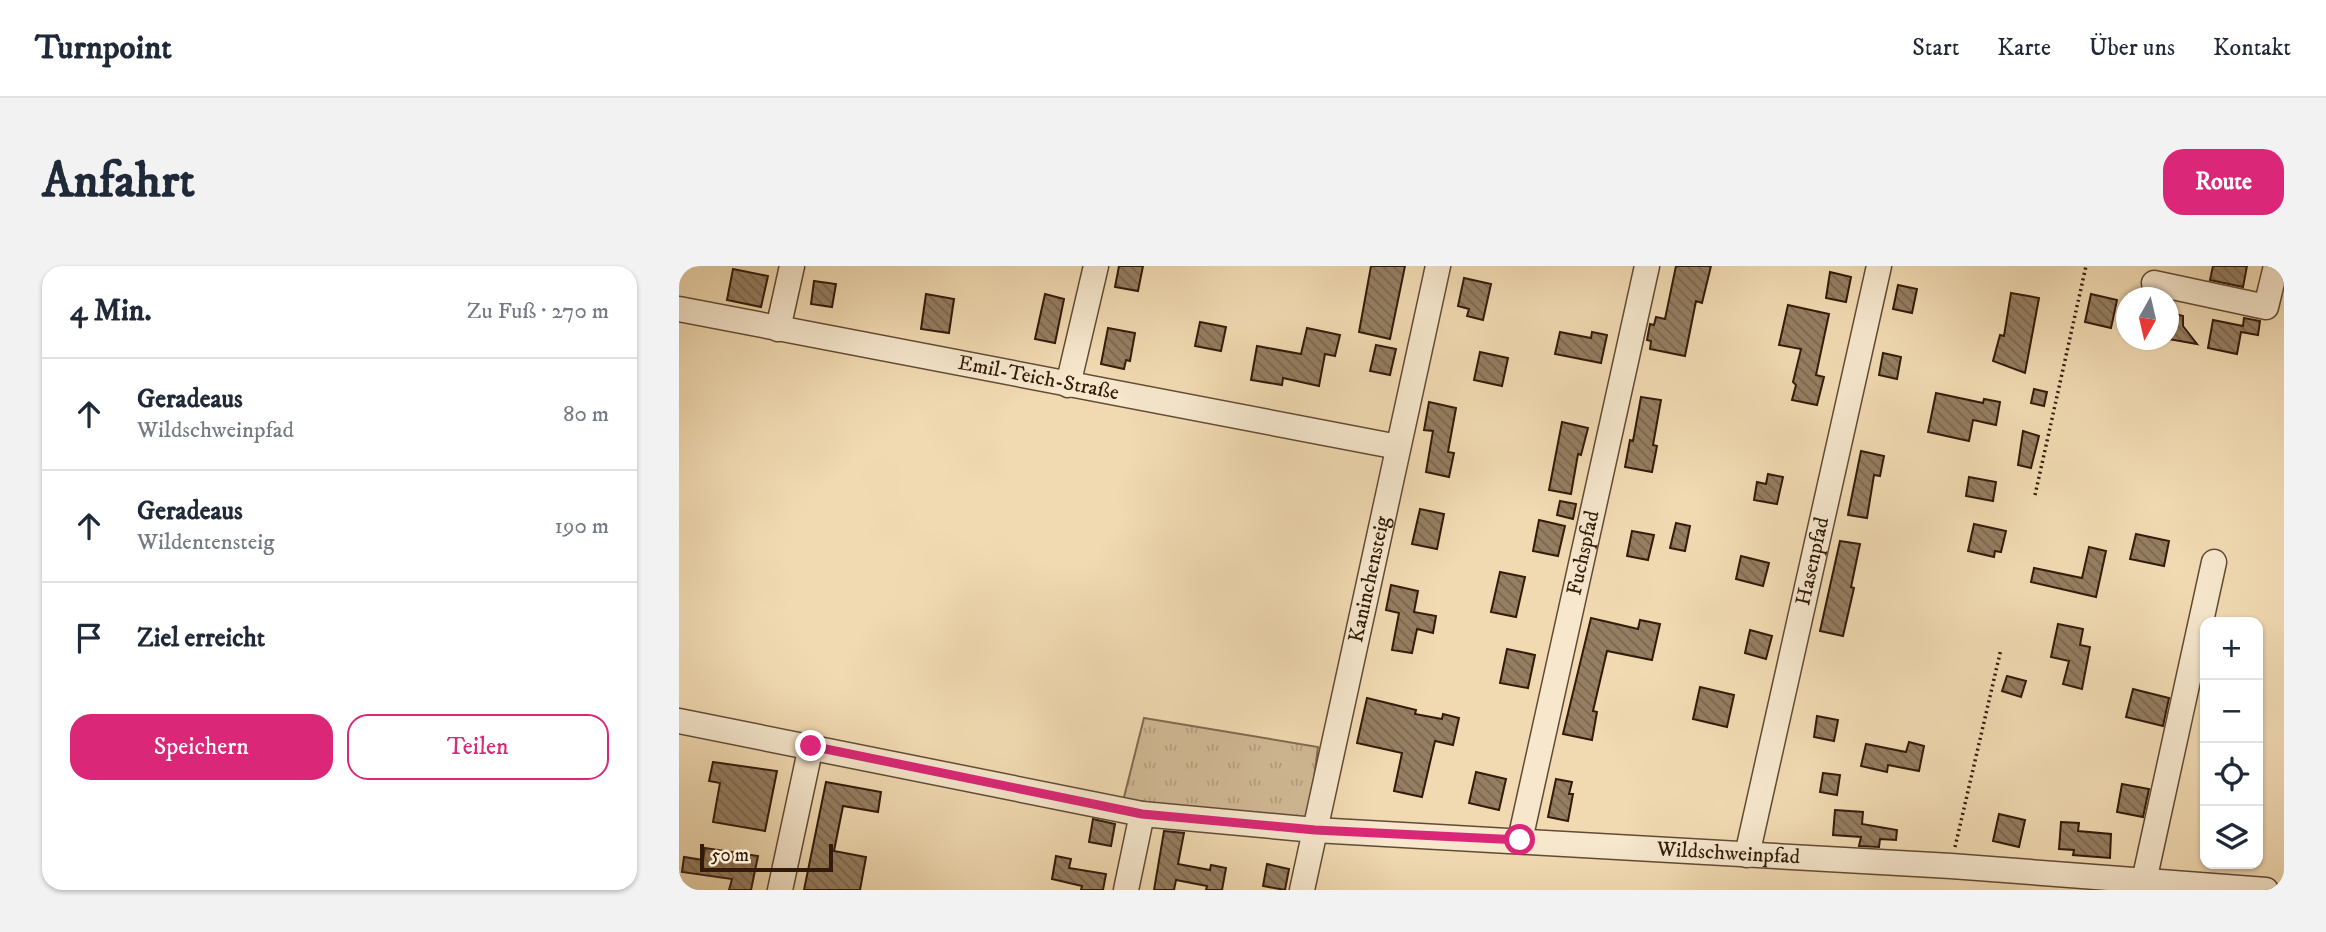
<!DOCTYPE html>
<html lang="de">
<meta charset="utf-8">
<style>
:root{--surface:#fff;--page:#f2f2f3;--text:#1f2937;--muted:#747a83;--line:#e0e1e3;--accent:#db2777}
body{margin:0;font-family:"IM FELL DW Pica",serif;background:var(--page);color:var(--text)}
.controls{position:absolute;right:21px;bottom:21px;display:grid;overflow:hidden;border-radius:14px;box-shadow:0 2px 5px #0004}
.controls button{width:63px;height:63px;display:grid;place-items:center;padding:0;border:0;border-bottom:2px solid var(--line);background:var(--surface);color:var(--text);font:35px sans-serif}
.compass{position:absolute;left:1437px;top:21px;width:63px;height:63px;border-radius:50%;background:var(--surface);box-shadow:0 2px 5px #0004;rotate:188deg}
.scale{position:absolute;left:21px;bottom:18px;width:133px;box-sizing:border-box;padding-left:7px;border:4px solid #321b0a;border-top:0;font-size:19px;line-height:24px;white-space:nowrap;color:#321b0a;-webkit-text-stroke:5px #f6e7cd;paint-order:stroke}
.stop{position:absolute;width:21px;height:21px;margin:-16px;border:5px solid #db2777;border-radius:50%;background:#fff}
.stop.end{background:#db2777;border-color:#fff;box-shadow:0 2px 7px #0008}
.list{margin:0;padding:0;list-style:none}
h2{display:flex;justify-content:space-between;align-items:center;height:91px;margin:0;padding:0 28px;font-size:30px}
h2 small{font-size:23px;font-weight:400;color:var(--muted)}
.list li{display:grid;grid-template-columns:46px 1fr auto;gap:21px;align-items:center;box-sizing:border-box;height:112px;padding:0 28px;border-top:2px solid var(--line)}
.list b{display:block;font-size:26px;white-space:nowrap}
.list p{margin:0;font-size:23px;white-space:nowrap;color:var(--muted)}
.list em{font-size:23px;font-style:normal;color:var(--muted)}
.actions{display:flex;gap:14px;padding:21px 28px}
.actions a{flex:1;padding:16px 0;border:2px solid var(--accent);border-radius:21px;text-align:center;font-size:24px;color:var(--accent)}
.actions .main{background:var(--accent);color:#fff}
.icon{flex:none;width:38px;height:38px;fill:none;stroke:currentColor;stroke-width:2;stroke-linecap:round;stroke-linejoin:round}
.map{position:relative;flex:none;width:1605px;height:624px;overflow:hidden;border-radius:21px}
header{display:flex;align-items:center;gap:42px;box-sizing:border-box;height:98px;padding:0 35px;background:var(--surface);border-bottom:2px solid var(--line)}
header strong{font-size:33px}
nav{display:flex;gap:38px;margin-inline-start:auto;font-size:24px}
.intro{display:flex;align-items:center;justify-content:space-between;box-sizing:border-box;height:168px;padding:0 42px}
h1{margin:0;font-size:49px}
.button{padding:18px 32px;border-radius:21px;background:var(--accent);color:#fff;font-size:24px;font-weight:700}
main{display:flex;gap:42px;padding:0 42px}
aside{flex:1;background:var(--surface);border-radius:21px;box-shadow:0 2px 5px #0004}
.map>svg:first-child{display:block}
</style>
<header>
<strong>Turnpoint</strong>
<nav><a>Start</a><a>Karte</a><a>Über uns</a><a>Kontakt</a></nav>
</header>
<div class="intro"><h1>Anfahrt</h1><a class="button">Route</a></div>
<main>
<aside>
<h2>4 Min.<small>Zu Fuß · 270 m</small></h2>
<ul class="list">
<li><svg class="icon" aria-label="ahead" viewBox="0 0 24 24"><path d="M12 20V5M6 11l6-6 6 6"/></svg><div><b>Geradeaus</b><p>Wildschweinpfad</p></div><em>80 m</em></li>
<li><svg class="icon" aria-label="ahead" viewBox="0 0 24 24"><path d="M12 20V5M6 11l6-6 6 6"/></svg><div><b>Geradeaus</b><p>Wildentensteig</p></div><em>190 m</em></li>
<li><svg class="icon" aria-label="arrive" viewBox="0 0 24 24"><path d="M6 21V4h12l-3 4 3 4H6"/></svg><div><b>Ziel erreicht</b></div></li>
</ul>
<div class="actions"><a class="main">Speichern</a><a>Teilen</a></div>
</aside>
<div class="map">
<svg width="1605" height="624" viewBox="0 0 1605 624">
<defs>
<pattern id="grass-tufts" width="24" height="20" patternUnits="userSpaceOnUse" patternTransform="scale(1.75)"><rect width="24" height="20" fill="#d1ba95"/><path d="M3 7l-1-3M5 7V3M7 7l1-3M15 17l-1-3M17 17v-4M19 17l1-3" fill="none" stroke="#b49f7f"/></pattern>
<pattern id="building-back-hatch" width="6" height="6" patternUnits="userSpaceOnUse" patternTransform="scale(1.75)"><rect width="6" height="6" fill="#957e61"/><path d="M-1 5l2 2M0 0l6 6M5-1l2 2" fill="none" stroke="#7a664e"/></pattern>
</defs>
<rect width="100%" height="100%" fill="#f1dab2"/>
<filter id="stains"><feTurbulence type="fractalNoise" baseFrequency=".00286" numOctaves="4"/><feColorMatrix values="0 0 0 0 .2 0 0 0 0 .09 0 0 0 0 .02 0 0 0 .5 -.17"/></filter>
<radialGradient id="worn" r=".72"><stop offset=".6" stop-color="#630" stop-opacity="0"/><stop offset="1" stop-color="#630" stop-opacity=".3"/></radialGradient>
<path fill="url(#grass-tufts)" stroke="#826a50" stroke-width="2" d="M465 452 639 481 630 552 444 535Z"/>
<path fill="url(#building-back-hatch)" stroke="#321b0a" stroke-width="2" d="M440 0H464L459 25 436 21Z
M692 0H726L711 73 680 66Z
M997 0H1032L1023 37 1017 35 1006 90 971 83 972 75 968 74 971 58 975 59 977 51 986 53Z
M1534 0H1568L1564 21 1531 14Z
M54 3 89 10 82 41 48 34Z
M1151 6 1172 11 1167 36 1147 32Z
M785 12 812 18 804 54 788 50 790 43 779 40Z
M135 15 157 18 153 41 132 38Z
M1219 19 1238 23 1233 47 1214 43Z
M1332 27 1360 32 1346 107 1314 95 1321 69 1325 70Z
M247 28 275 33 270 67 242 63Z
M366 28 385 33 376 77 356 73Z
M1412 28 1438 34 1432 62 1406 56Z
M1109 39 1150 48 1137 109 1145 111 1138 139 1113 134 1117 119 1114 116 1122 83 1100 79Z
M1489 46 1504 50V60L1518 78 1489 73Z
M1565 52 1581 55 1579 69 1562 66 1558 88 1529 82 1534 54 1564 60Z
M521 56 547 61 542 85 516 80Z
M429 62 456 67 451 95 447 94 445 103 422 98Z
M628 62 661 69 656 90 646 88 640 120 604 112 603 119 572 114 578 80 622 88Z
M881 66 912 72 913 66 928 69 922 97 876 88Z
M697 79 717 83 711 109 691 105Z
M801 86 829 92 823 120 795 114Z
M1204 87 1222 91 1218 113 1200 109Z
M1355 123 1368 126 1365 140 1352 137Z
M1257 127 1304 137 1305 133 1321 136 1317 159 1294 154 1290 175 1249 166Z
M962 131 982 134 974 179 978 180 973 206 946 201 951 174 954 175Z
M750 136 777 142 769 186 775 187 770 211 747 206 754 165 745 164Z
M883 156 909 162 902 189 899 188 892 228 870 224Z
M1344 165 1360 170 1352 202 1339 199Z
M1182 185 1205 190 1201 210 1195 209 1188 252 1169 249Z
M1089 208 1104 211 1098 238 1075 234 1078 216 1087 218Z
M1290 211 1317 216 1314 235 1287 230Z
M881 235 897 238 894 253 878 249Z
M741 243 765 248 758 283 733 278Z
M860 254 886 260 879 290 854 285Z
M997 257 1011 260 1006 285 991 282Z
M1295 258 1327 265 1322 286 1316 285 1315 291 1289 285Z
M953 265 975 269 969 294 948 290Z
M1457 268 1490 275 1485 300 1451 293Z
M1161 275 1181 278 1172 321 1175 322 1164 370 1141 365Z
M1410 281 1427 285 1417 331 1352 316 1355 302 1403 312Z
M1062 290 1090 297 1084 320 1057 313Z
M821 306 846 311 837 351 812 346Z
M712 319 739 325 735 346 757 350 754 367 738 363 733 387 713 384 720 347 707 344Z
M912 352 959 363 961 354 981 358 973 394 928 385 914 445 918 446 913 474 884 468Z
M1379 358 1404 363 1401 379 1411 381 1403 423 1384 418 1390 395 1372 391Z
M1071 364 1093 370 1087 393 1066 387Z
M828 383 856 389 849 422 821 417Z
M1328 410 1347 415 1342 431 1323 425Z
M1021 421 1055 429 1048 461 1014 453Z
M1454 423 1490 432 1484 460 1447 451Z
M688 432 737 444 736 448 763 453 764 448 780 452 774 479 756 475 743 531 715 525 723 487 678 477Z
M1138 450 1159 454 1155 475 1135 471Z
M1230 476 1245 480 1240 505 1209 499 1208 506 1182 500 1187 478 1227 486Z
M34 496 98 505 86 565 34 556 41 517 30 515Z
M797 506 827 513 820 544 790 537Z
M1144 507 1161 509 1158 529 1141 526Z
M877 513 893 516 890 528H894L889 555 869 551Z
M147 516 202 526 199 546 164 540 155 585 187 591 181 624H125Z
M1443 518 1470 523 1464 551 1438 546Z
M1156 544 1184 546 1183 558 1218 564 1217 574 1201 573 1200 581 1180 580 1182 571 1154 569Z
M1320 548 1346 554 1340 581 1314 575Z
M414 553 436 558 432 580 410 576Z
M1382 556 1400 557 1399 565 1432 568 1431 592 1394 589 1395 584 1380 583Z
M485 565 505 567 499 598 531 604 532 599 547 602 543 624H527L528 620 497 614 495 624H475Z
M26 582 79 590 72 624H50L53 613 3 606 5 591 24 594Z
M377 590 392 593 390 602 427 608 424 624H402L403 620 373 613Z
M588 598 610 603 606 624 584 620Z"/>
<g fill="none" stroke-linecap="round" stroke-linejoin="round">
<g stroke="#624b34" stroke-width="27">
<g id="minor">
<path d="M1475 17 1587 41 1597 0"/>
<path id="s1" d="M0 43 719 181"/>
<path d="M99 63 113 0"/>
<path d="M389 119 417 0"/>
<path id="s2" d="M0 455 463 548 636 564 1272 600 1587 624"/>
<path id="s3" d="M841 574 968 0"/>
<path id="s4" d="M1068 589 1200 0"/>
<path d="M1465 615 1535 296"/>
<path d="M101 624 132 480"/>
<path d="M447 624 463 548"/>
<path id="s5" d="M623 624 759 0"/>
</g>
</g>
<path stroke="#321b0a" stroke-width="3.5" stroke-dasharray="2 3.5" stroke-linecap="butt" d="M1356 229 1407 0
M1276 581 1322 383"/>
<use href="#minor" stroke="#f6e7cd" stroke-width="24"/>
</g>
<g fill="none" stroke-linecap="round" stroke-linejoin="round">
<path stroke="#db2777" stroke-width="9" d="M132 480 463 548 636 564 841 574"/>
</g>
<g text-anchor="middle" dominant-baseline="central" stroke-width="7" stroke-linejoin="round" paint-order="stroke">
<g font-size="21" fill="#321b0a" stroke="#f6e7cd">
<text stroke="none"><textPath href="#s1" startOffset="366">Emil-Teich-Straße</textPath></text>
<text stroke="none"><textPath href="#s3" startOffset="294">Fuchspfad</textPath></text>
<text stroke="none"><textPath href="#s4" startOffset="301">Hasenpfad</textPath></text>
<text stroke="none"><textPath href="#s5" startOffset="318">Kaninchensteig</textPath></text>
<text stroke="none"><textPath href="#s2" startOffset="1060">Wildschweinpfad</textPath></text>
</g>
</g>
<rect width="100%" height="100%" filter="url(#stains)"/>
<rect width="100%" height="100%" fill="url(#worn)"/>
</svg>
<div class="controls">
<button>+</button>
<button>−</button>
<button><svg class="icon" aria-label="locate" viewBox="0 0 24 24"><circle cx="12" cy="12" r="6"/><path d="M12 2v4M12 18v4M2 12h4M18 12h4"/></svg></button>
<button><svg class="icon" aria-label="layers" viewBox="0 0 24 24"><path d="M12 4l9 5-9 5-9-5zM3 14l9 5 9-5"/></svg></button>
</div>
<svg class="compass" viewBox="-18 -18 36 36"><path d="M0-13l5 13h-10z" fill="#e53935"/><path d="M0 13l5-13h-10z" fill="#747a83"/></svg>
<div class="scale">50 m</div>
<div class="stop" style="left:841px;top:574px"></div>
<div class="stop end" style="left:132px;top:480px"></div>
</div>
</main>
